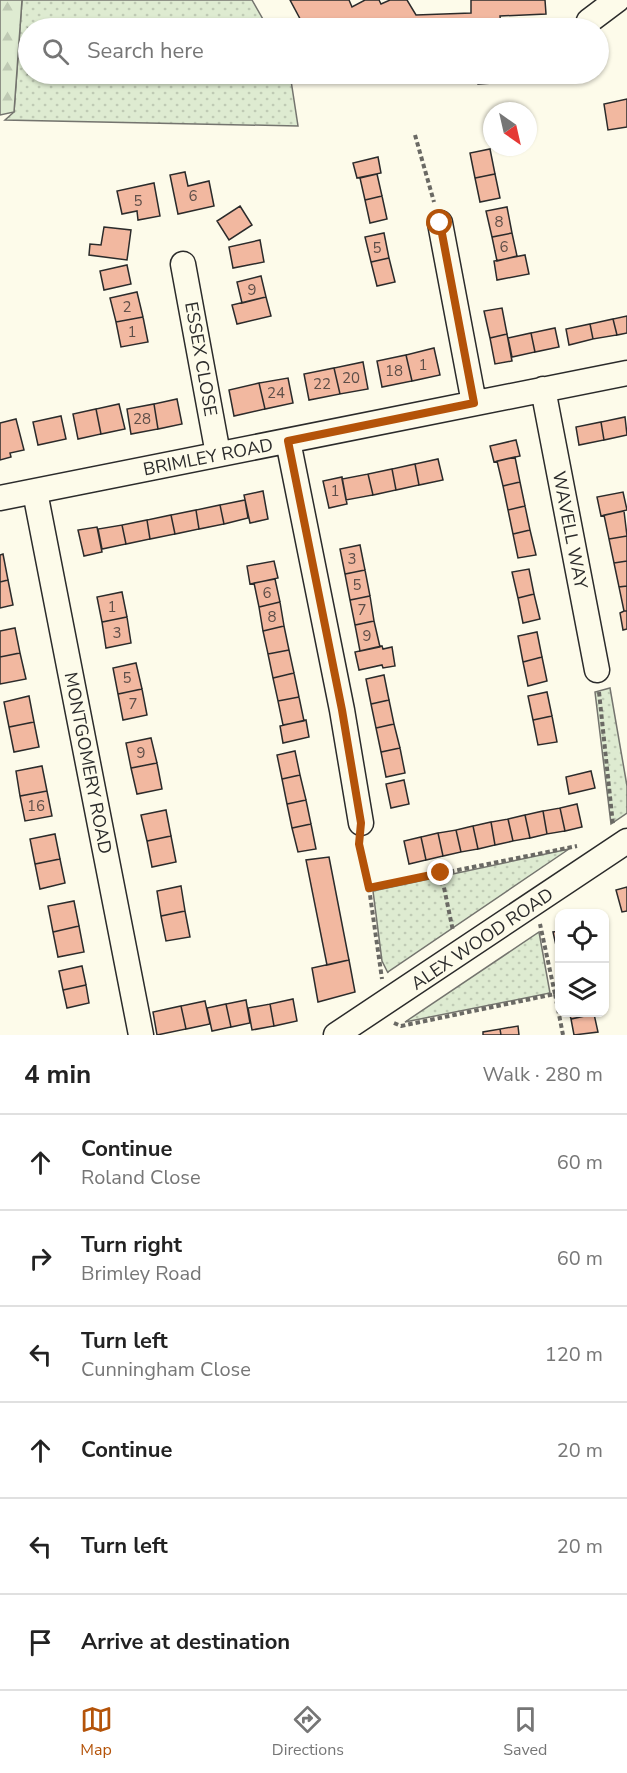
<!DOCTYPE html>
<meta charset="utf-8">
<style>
:root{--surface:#fff;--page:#f2f2f2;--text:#222;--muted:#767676;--line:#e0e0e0;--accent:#b45309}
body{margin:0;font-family:"Nunito Sans",sans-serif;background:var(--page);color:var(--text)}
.controls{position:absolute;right:18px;bottom:18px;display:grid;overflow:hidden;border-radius:12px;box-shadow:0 2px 4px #0004}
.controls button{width:54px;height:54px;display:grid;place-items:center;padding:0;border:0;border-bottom:2px solid var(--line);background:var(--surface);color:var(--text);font:30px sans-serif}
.compass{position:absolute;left:483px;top:102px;width:54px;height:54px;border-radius:50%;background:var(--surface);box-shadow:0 2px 4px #0004;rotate:146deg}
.stop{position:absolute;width:18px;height:18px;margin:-14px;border:4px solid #b45309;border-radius:50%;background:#fff}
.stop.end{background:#b45309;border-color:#fff;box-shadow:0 2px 6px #0008}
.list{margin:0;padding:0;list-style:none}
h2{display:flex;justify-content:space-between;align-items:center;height:78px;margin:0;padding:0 24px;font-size:26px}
h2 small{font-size:20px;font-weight:400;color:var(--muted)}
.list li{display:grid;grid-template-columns:39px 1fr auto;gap:18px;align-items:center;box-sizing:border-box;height:96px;padding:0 24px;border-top:2px solid var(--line)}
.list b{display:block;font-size:22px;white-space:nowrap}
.list p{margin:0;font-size:20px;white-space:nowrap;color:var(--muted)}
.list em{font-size:20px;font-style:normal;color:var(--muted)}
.icon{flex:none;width:33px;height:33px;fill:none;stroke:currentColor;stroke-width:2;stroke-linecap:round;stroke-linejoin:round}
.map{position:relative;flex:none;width:627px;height:1035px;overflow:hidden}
.search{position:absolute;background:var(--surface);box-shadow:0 2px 4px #0004;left:18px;right:18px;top:18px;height:66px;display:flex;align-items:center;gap:15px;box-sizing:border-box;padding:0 21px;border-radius:33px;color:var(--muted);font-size:22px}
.sheet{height:654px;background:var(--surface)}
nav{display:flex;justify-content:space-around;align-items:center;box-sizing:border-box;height:84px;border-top:2px solid var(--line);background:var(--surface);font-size:16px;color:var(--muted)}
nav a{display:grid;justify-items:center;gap:3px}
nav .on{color:var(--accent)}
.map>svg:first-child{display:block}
</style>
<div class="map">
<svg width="627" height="1035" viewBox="0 0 627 1035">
<defs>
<pattern id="grass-dots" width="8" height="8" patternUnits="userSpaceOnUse" patternTransform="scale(1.5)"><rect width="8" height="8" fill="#deebd1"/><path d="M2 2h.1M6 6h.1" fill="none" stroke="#bfcab4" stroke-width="1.8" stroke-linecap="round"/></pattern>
<pattern id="forest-firs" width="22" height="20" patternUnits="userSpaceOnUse" patternTransform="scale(1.5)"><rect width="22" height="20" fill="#deebd1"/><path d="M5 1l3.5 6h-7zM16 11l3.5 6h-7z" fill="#bfcab4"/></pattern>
</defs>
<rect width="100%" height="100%" fill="#fdfbea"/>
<path fill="url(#grass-dots)" stroke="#74746e" stroke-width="1.5" d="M22 0H252L268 28H28V74H290L298 126 5 120 14 112Z
M610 688 627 786V813L611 824 595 692Z
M569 849 388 972V973L382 961 373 891Z
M539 932 550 993 405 1022Z"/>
<path fill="url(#forest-firs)" stroke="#74746e" stroke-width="1.5" d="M0 0H22L14 112 0 115Z"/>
<path fill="#f2b8a0" stroke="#2b2b2b" stroke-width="1.5" d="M290 0H349L352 7 365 0H379L381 4 390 0H407L416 15 471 13V0H545L546 14 500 16 501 28H305Z
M433 74H542V80L478 84 476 74 434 77Z
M627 99V127L608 130 604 104Z
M490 149 495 174 475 178 470 153Z
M378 157 381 173 357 178 353 163Z
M185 172 188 186 209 181 214 206 178 214 170 175Z
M377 174 382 196 365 200 360 178Z
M495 174 500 198 480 202 475 178Z
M154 183 160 216 138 220 137 211 122 214 117 191Z
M382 196 387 219 370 223 365 200Z
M240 206 252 225 229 240 217 221Z
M507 207 512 233 492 237 486 211Z
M104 227 131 230 127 260 89 255 90 244 101 245Z
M384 233 389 258 371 262 365 237Z
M512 233 517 256 497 261 492 237Z
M260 240 264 262 233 268 229 247Z
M525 255 529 274 497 280 494 261Z
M389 258 395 282 377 286 371 262Z
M127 265 131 284 104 290 100 271Z
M261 276 266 297 242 303 237 282Z
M137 292 143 317 116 322 110 298Z
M266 297 271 316 237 324 232 305Z
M502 308 507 334 490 338 484 311Z
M627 316V333L617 335 613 319Z
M143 317 148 342 121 347 116 322Z
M613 319 617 335 593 339 590 324Z
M590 324 593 339 569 345 566 329Z
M555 328 559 347 535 352 531 333Z
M531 333 535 352 512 357 508 338Z
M507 334 512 361 495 364 490 338Z
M434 348 440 375 412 381 406 355Z
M406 355 412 381 382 387 377 361Z
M363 362 368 389 340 394 334 368Z
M334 368 340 394 309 400 304 374Z
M288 378 293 403 265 409 259 383Z
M259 383 265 409 234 416 229 390Z
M177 399 182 424 158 429 154 404Z
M119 404 125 429 101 434 96 409Z
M154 404 158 429 131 434 127 409Z
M96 409 101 434 78 439 73 414Z
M61 416 66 439 38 445 33 422Z
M625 417 627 435 604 440 601 422Z
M16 419 24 450 10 453 11 457 0 460V423Z
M601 422 604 440 579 445 576 427Z
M516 440 520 456 494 462 490 446Z
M515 457 520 482 503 486 497 461Z
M438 459 443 480 419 485 415 464Z
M415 464 419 485 396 490 392 469Z
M392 469 396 490 373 495 368 474Z
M368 474 373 495 346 500 342 479Z
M342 477 347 504 329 508 323 481Z
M520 482 525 506 508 510 503 486Z
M263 491 268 519 250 523 244 495Z
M623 492 627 510 601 516 597 497Z
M245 500 248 518 224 524 220 505Z
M220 505 224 524 199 529 196 510Z
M525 506 530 530 513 534 508 510Z
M196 510 199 529 175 534 171 515Z
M624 511 627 536 609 539 604 515Z
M171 515 175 534 150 539 147 520Z
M147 520 150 539 126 544 122 525Z
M122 525 126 544 102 549 98 529Z
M97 527 102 552 84 556 78 530Z
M530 530 536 555 518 558 513 534Z
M627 536V561L614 563 609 539Z
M360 545 365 570 345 574 340 549Z
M3 554 8 580 0 582V555Z
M274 561 278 578 250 584 247 566Z
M627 561V586L619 587 614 563Z
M529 569 534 594 518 598 512 572Z
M365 570 370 596 350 600 345 574Z
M275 579 280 602 259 607 254 583Z
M8 580 13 605 0 608V582Z
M627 586V611H624L619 587Z
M122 592 127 617 102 622 97 597Z
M534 594 540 619 523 623 518 598Z
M370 596 374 621 355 625 350 600Z
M280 602 284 626 263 631 259 607Z
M624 611H627V629L623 630 620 613Z
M127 617 131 643 106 648 102 622Z
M374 621 380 647 360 651 355 625Z
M284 626 289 650 268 654 263 631Z
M15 628 20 653 0 657V631Z
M537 632 542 657 523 662 518 636Z
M382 646 383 649 392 647 395 666 383 668 382 665 359 670 355 652Z
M289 650 294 673 273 678 268 654Z
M20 653 26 679 0 684V657Z
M542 657 547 681 528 686 523 662Z
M136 663 142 689 118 694 113 668Z
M294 673 299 697 278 701 273 678Z
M384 675 389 700 371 704 366 679Z
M142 689 147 715 123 720 118 694Z
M547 692 552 716 533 720 528 696Z
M29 696 34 722 9 727 4 702Z
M299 697 304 721 283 725 278 701Z
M389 700 394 724 376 728 371 704Z
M552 716 557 742 538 745 533 720Z
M306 720 309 737 283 743 280 726Z
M34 722 39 747 14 752 9 727Z
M394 724 400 748 381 752 376 728Z
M151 738 157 763 131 768 126 743Z
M400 748 405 773 386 777 381 752Z
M295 751 300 775 282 779 277 755Z
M157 763 162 789 137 794 131 768Z
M42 766 47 791 20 796 16 771Z
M591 771 595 788 569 794 566 777Z
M300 775 306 800 287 804 282 779Z
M404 780 409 804 391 808 386 784Z
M47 791 52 816 25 821 20 796Z
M306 800 311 824 292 828 287 804Z
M577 804 582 827 565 831 560 808Z
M560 808 565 831 547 834 543 811Z
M166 810 171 836 147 841 141 815Z
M543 811 547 834 530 838 525 815Z
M525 815 530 838 513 841 508 819Z
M508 819 513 841 495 845 491 822Z
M491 822 495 845 478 849 473 826Z
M311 824 316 849 298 852 292 828Z
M473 826 478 849 461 852 456 830Z
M456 830 461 852 443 856 438 833Z
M438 833 443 856 426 860 421 837Z
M55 834 60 859 35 864 30 839Z
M171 836 176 862 152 867 147 841Z
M421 837 426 860 409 864 404 841Z
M329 857 349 960 327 965 306 860Z
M60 859 65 883 40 889 35 864Z
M181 886 185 911 161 916 157 891Z
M627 887V911L622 912 616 890Z
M74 901 79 926 53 932 48 906Z
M185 911 190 937 166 941 161 916Z
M79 926 84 952 58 957 53 932Z
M560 931V949L557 950 553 932Z
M349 960 355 992 318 1002 312 968Z
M82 966 86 985 63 990 59 971Z
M86 985 89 1003 67 1008 63 990Z
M293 999 297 1021 274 1026 270 1004Z
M246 1000 250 1023 231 1027 226 1004Z
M205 1001 210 1024 186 1029 181 1006Z
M226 1004 231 1027 212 1031 207 1008Z
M270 1004 274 1026 252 1030 248 1008Z
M181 1006 186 1029 157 1035 153 1012Z
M569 1012H594V1014L571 1019Z
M594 1014 598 1032 574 1035 571 1019Z
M518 1026 519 1035H501L500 1029Z
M500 1029 501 1035H483V1032Z"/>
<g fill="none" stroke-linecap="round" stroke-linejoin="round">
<g stroke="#2b2b2b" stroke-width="27">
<path id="minor" d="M586 28 589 21 617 0
M440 223 474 403
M183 264 218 454
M543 389 597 670
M288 441 342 710 361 823
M35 492 141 1035
M0 498 627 373
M336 1035 627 841"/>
</g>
<path stroke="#6a6964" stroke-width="4" stroke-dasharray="4.5 3" stroke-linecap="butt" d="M415 135 434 202
M599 692 613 825
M359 844 369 888 382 979
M441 873 453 931
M369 888 577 846
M555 994 563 1035
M394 1023 401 1026 555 994 540 924"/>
<use href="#minor" stroke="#fdfbea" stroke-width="24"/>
</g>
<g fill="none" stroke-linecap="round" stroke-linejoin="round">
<path stroke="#b45309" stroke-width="8" d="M440 223 474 403 288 441 342 710 361 823 359 844 369 888 441 873"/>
</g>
<g text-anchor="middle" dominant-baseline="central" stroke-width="4.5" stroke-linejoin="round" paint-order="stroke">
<g font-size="15" fill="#5d4e48">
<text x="193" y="196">6</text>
<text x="138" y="201">5</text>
<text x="499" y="222">8</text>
<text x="504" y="247">6</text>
<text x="377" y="248">5</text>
<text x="252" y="290">9</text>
<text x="127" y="307">2</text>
<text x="132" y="332">1</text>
<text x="423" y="365">1</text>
<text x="394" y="371">18</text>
<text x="351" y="378">20</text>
<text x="322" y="384">22</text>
<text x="276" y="393">24</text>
<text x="142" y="419">28</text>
<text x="335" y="491">1</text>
<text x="352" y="559">3</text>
<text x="357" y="585">5</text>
<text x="267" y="593">6</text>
<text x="112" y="607">1</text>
<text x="362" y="610">7</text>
<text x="272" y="617">8</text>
<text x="117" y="633">3</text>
<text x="367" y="636">9</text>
<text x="127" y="678">5</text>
<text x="133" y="704">7</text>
<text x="141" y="753">9</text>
<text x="36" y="806">16</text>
</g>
<g font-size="18" fill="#2b2b2b" stroke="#fdfbea">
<text transform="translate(201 359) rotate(80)">ESSEX CLOSE</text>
<text transform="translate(208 457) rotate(-11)">BRIMLEY ROAD</text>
<text transform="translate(570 530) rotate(79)">WAVELL WAY</text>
<text transform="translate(88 763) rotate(79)">MONTGOMERY ROAD</text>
<text transform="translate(482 939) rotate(-34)">ALEX WOOD ROAD</text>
</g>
</g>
</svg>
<div class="controls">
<button><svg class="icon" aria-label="locate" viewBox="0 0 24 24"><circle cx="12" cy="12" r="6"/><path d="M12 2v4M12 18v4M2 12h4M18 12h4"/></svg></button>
<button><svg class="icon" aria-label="layers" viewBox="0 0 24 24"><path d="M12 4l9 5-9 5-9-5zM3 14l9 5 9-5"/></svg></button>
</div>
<svg class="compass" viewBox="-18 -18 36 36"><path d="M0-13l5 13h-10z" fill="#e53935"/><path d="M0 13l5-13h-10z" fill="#767676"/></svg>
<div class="stop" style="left:440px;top:223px"></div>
<div class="stop end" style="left:441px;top:873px"></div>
<div class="search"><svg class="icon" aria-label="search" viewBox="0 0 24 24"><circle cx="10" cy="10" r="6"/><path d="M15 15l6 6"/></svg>Search here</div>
</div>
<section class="sheet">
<h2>4 min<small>Walk · 280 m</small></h2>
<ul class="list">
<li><svg class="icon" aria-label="ahead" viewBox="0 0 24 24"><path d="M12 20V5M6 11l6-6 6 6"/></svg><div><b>Continue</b><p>Roland Close</p></div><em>60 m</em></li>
<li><svg class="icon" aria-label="right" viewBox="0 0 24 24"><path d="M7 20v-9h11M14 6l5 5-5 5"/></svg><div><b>Turn right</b><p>Brimley Road</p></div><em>60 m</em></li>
<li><svg class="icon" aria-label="left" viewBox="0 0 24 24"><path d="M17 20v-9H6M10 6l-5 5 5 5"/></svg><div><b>Turn left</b><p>Cunningham Close</p></div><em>120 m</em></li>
<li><svg class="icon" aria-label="ahead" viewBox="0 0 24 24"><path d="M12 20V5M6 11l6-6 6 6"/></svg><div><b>Continue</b></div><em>20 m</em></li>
<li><svg class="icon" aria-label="left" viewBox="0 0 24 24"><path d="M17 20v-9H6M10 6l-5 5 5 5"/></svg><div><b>Turn left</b></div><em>20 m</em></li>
<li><svg class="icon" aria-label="arrive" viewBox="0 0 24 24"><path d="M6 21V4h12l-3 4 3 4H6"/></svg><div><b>Arrive at destination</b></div></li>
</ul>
</section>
<nav>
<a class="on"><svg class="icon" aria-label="map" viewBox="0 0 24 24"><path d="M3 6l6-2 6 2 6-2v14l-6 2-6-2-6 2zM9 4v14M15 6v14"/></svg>Map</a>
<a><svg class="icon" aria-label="directions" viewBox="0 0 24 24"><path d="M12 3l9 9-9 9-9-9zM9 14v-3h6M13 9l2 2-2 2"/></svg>Directions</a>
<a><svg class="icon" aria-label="saved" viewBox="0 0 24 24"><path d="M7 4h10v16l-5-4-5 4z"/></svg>Saved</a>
</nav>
